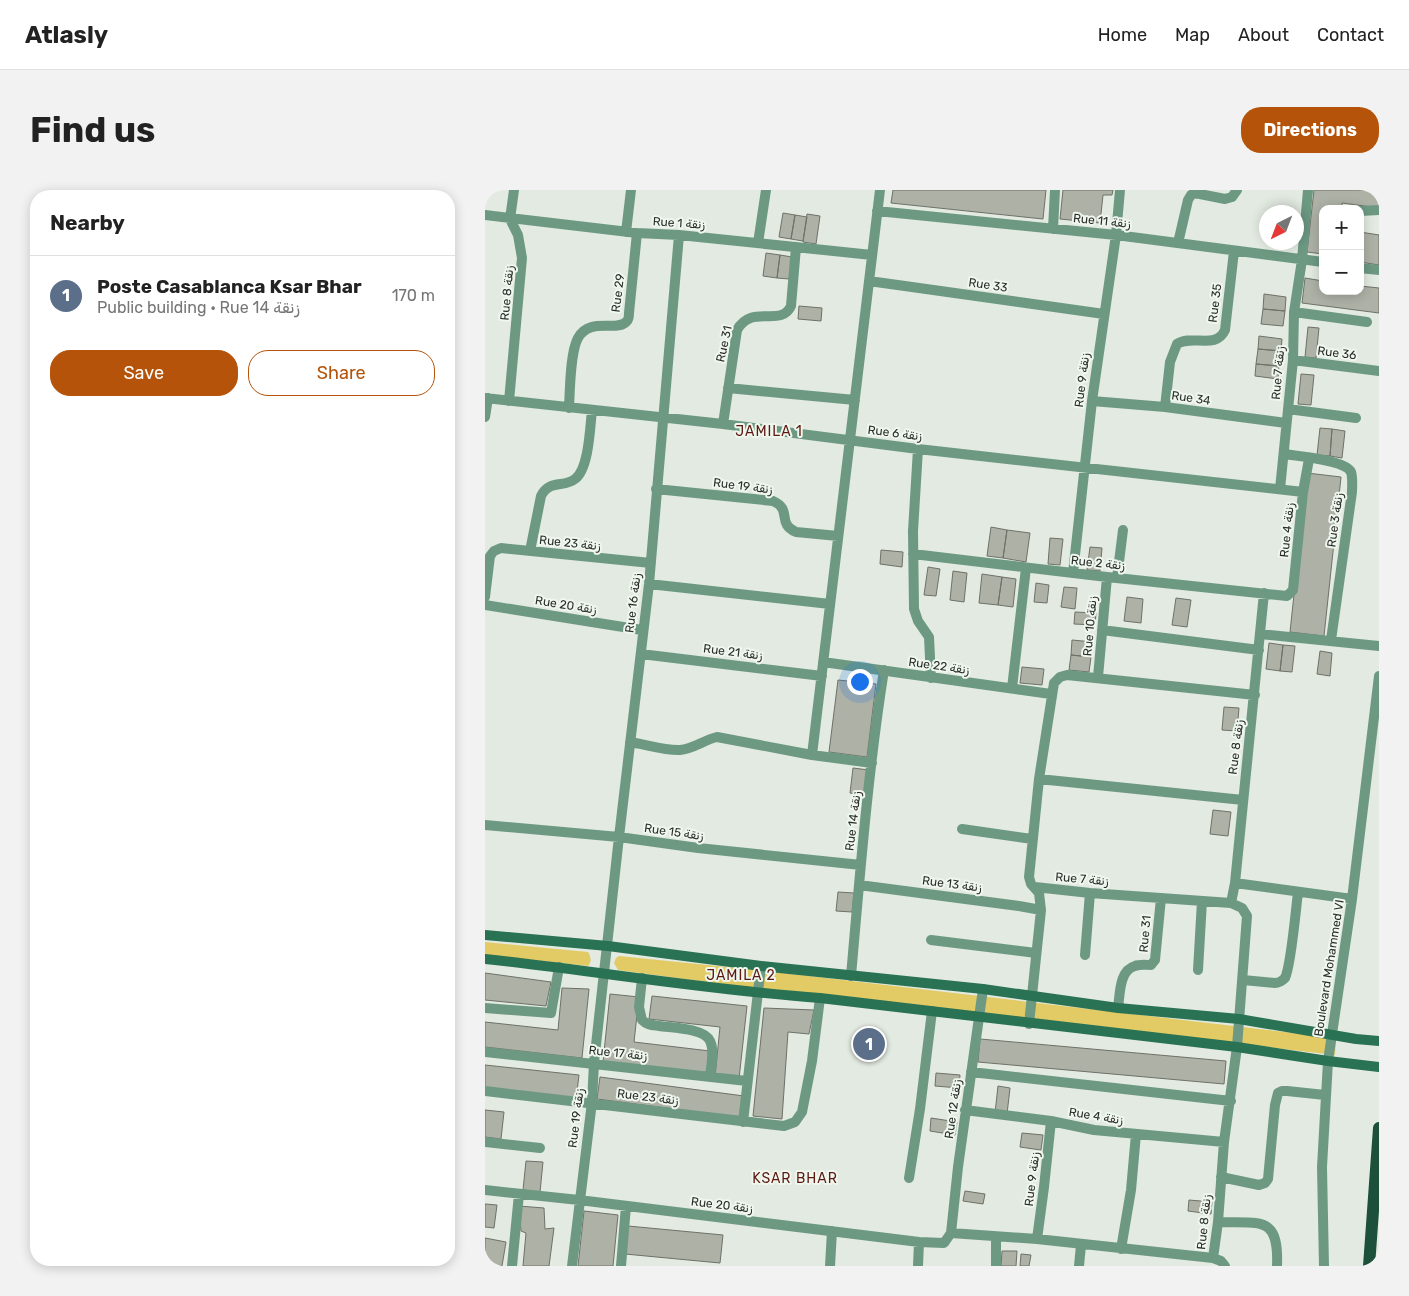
<!DOCTYPE html>
<meta charset="utf-8">
<style>
:root{--surface:#fff;--page:#f2f2f2;--text:#222;--muted:#767676;--line:#e0e0e0;--accent:#b45309}
body{margin:0;font-family:Rubik,Vazirmatn,sans-serif;background:var(--page);color:var(--text)}
.controls{position:absolute;right:15px;top:15px;display:grid;overflow:hidden;border-radius:10px;box-shadow:0 2px 12px #0003}
.controls button{width:45px;height:45px;display:grid;place-items:center;padding:0;border:0;border-bottom:1px solid var(--line);background:var(--surface);color:var(--text);font:25px sans-serif}
.compass{position:absolute;left:774px;top:15px;width:45px;height:45px;border-radius:50%;background:var(--surface);box-shadow:0 2px 12px #0003;rotate:222deg}
.you{position:absolute;left:374px;top:491px;width:18px;height:18px;margin:-12px;border:4px solid #fff;border-radius:50%;background:#1a73e8;box-shadow:0 0 0 8px #1a73e833}
.badge{display:grid;place-items:center;width:32px;height:32px;border-radius:50%;background:var(--accent);color:#fff;font-size:16px;font-weight:700}
.pin{position:absolute;translate:-50% -50%;border:2px solid #fff;box-shadow:0 1px 5px #0006}
.list{margin:0;padding:0;list-style:none}
h2{display:flex;justify-content:space-between;align-items:center;height:65px;margin:0;padding:0 20px;font-size:21px}
h2 small{font-size:16px;font-weight:400;color:var(--muted)}
.list li{display:grid;grid-template-columns:32px 1fr auto;gap:15px;align-items:center;box-sizing:border-box;height:80px;padding:0 20px;border-top:1px solid var(--line)}
.list b{display:block;font-size:19px;white-space:nowrap}
.list p{margin:0;font-size:16px;white-space:nowrap;color:var(--muted)}
.list em{font-size:16px;font-style:normal;color:var(--muted)}
.actions{display:flex;gap:10px;padding:15px 20px}
.actions a{flex:1;padding:11px 0;border:1px solid var(--accent);border-radius:20px;text-align:center;font-size:18px;color:var(--accent)}
.actions .main{background:var(--accent);color:#fff}
.map{position:relative;flex:none;width:894px;height:1076px;overflow:hidden;border-radius:20px}
header{display:flex;align-items:center;gap:30px;box-sizing:border-box;height:70px;padding:0 25px;background:var(--surface);border-bottom:1px solid var(--line)}
header strong{font-size:24px}
nav{display:flex;gap:28px;margin-inline-start:auto;font-size:18px}
.intro{display:flex;align-items:center;justify-content:space-between;box-sizing:border-box;height:120px;padding:0 30px}
h1{margin:0;font-size:35px}
.button{padding:12px 22px;border-radius:20px;background:var(--accent);color:#fff;font-size:18px;font-weight:700}
main{display:flex;gap:30px;padding:0 30px}
aside{flex:1;background:var(--surface);border-radius:20px;box-shadow:0 2px 12px #0003}
.map>svg:first-child{display:block}
</style>
<header>
<strong>Atlasly</strong>
<nav><a>Home</a><a>Map</a><a>About</a><a>Contact</a></nav>
</header>
<div class="intro"><h1>Find us</h1><a class="button">Directions</a></div>
<main>
<aside>
<h2>Nearby<small></small></h2>
<ul class="list">
<li><span class="badge" style="background:#5c6f8a">1</span><div><b>Poste Casablanca Ksar Bhar</b><p>Public building · Rue 14 زنقة</p></div><em>170 m</em></li>
</ul>
<div class="actions"><a class="main">Save</a><a>Share</a></div>
</aside>
<div class="map">
<svg width="894" height="1076" viewBox="0 0 894 1076">
<rect width="100%" height="100%" fill="#e2eae1"/>
<path fill="#e2ca65" d="M0 752 103 762C106 767 107 772 103 776L0 765Z
M134 766 281 781 851 848 850 865 279 800 133 780 129 773 131 768Z"/>
<path fill="#aeb1a6" stroke="#6e7167" d="M408 0H561L558 29 406 13Z
M578 0H628L627 5H618L615 33 575 29Z
M829 0H894V18L857 13V19H838V64L822 62Z
M298 23 310 25 306 49 294 47Z
M322 24 335 26 331 54 318 52Z
M310 25 322 27 318 51 306 49Z
M875 42 894 45V75L875 72Z
M281 63 295 65 292 88 278 86Z
M295 65 307 67 304 89 292 88Z
M820 88 838 91V101H875V96L894 98V123L817 113Z
M779 104 801 107 800 121 778 119Z
M314 116 337 118 336 131 313 129Z
M778 119 800 121 798 136 776 134Z
M823 137 834 138 831 168 820 167Z
M774 146 797 149 796 161 773 159Z
M773 159 796 161 794 176 771 174Z
M771 174 794 176 793 189 770 186Z
M816 184 829 185 826 215 813 214Z
M835 238 847 239 845 266 832 265Z
M847 239 860 241 857 268 845 266Z
M822 283 856 287 839 446 805 442Z
M506 337 522 340 518 368 502 366Z
M522 340 545 343 541 372 518 368Z
M565 348 578 349 575 375 563 374Z
M605 357 617 358 615 381 602 380Z
M396 360 418 362 417 377 395 374Z
M443 377 455 379 451 406 439 405Z
M468 381 482 383 479 412 465 410Z
M497 384 517 387 513 415 494 413Z
M517 387 531 389 528 417 513 415Z
M551 393 564 395 562 413 549 412Z
M579 397 592 398 590 419 576 417Z
M642 407 658 409 656 433 639 431Z
M691 408 706 410 702 437 687 435Z
M590 422 611 423 610 435 589 434Z
M587 450 608 452 606 467 586 465Z
M784 453 798 455 795 481 781 479Z
M798 455 810 456 807 482 795 481Z
M835 461 847 463 845 486 832 484Z
M586 465 606 467 604 482 584 480Z
M537 477 559 479 557 495 535 493Z
M353 490 391 494 382 567 344 562Z
M739 517 754 518 752 541 737 540Z
M368 578 384 580 382 605 365 603Z
M728 620 746 622 743 646 725 644Z
M353 702 369 703 367 722 351 721Z
M0 783 66 792 61 816 0 810Z
M77 798 104 799 97 868 0 857V832L73 840Z
M125 804 154 807 149 852 225 861 223 883 118 872Z
M167 806 262 816 254 889 230 887 235 837 164 829Z
M279 818 329 820 324 844 303 842 297 929 268 926Z
M495 849 741 871 739 894 493 872Z
M0 875 94 885 91 910 0 900Z
M451 883 475 885 474 898 450 896Z
M115 887 259 906 258 928 112 909Z
M513 896 525 898 522 924 510 923Z
M0 920 19 922 16 949 0 947Z
M446 928 472 932 470 945 445 941Z
M537 943 558 945 556 960 535 957Z
M41 971 58 972 55 1002 38 1000Z
M480 1001 500 1004 498 1014 478 1011Z
M704 1010 727 1012 726 1024 703 1021Z
M0 1014 12 1015 9 1038 0 1037Z
M34 1016 59 1018 60 1039 69 1038 64 1076H38L41 1043 36 1041Z
M99 1021 133 1025 128 1076H93Z
M143 1036 238 1045 235 1073 140 1064Z
M0 1048 21 1052 17 1076H0Z
M517 1061H532L531 1076H516Z
M536 1064 546 1065 544 1076H535Z"/>
<g fill="none" stroke-linecap="round" stroke-linejoin="round">
<path stroke="#6d9983" stroke-width="10" d="M392 21 631 45 838 72
M875 21 894 20
M0 25 152 43 194 45 387 65
M568 39 570 0
M141 42 146 0
M273 53 281 0
M693 53 703 10 706 5 710 3 740 9 747 7 752 0
M875 78 894 80
M384 91 619 124
M809 122 882 132
M808 170 894 181
M243 198 370 210
M0 208 238 234 433 259 818 302
M24 211 37 68 33 45 25 29 29 0
M607 211 680 217 801 233
M680 217 685 172 692 154C707 144 731 160 740 140L749 61
M84 218C85 201 85 162 93 148 105 126 133 143 142 131 144 129 144 126 144 123L152 43
M803 219 871 228
M0 227 3 208
M238 234 252 140C267 113 296 138 306 116L311 57
M433 259 428 341 429 419 433 431 444 447 446 488
M799 264C813 266 860 270 866 282 868 288 867 296 867 302L846 450
M171 299 288 311C308 320 291 333 311 342L353 346
M795 299 808 170 809 122 817 70 823 0
M45 361 56 306C65 289 79 298 90 289 104 279 105 237 107 220
M428 364 622 387 802 406 808 400 818 302 824 269
M588 383 607 211 631 45 635 0
M632 388 638 340
M164 394 345 414
M0 407 5 366 9 361 16 358 166 373
M0 415 157 440
M617 440 774 460
M775 444 894 456
M156 464 337 486
M338 472 566 504
M613 487 622 387
M527 498 541 378
M145 552C159 554 182 561 195 560 208 559 219 550 232 547L327 565 387 573
M327 565 395 0
M554 589 758 610
M0 635 134 647 213 658 376 675
M477 639 547 649
M750 693 867 709
M374 695 534 716 556 720
M550 697 605 703 746 713 757 718 762 726 752 857 739 952 733 1032 728 1068
M746 713 750 693 779 403
M446 750 551 763
M600 765 605 703
M713 780 717 711
M366 786C375 684 383 581 399 480
M157 788 154 817 157 830C162 835 167 835 174 836 187 838 219 838 225 851 230 861 226 876 225 886
M758 790 790 793C793 793 797 791 800 788 806 776 811 718 813 702
M0 818 66 823 74 777
M633 818C635 805 634 780 650 776 655 774 661 775 666 775L670 770 676 708
M544 834 556 720 554 703 546 694 544 687 554 589 569 493 575 487 582 485 770 505
M0 862 262 891
M486 882 746 911
M0 901 299 936 310 932 317 922 327 871 335 808
M480 920 566 931 609 940 739 952
M258 932 276 776
M0 952 55 958
M736 987 774 995 780 993 783 989 790 915 793 903 797 901H802L840 905
M424 988 435 919 447 821
M0 1000 94 1010 434 1052 459 1053 466 1043 473 977 498 799
M733 1032C775 1034 794 1024 792 1076
M466 1043 552 1049 728 1068 736 1071 740 1076
M511 1047V1076
M552 1049 559 997 566 931
M636 1059 646 1000 651 944
M27 1076 34 1004
M87 1076 107 912 109 873 134 647 164 394 194 45
M136 1076 141 1016
M345 1076 347 1041
M433 1076 434 1052
M594 1076 596 1055
M839 1076 837 977 843 871 867 709 894 486"/>
<path stroke="#297254" stroke-width="10" d="M0 745 123 756 276 776 498 799 633 818 754 829 871 849 894 851
M0 769C112 781 223 800 335 808L752 857 843 871 894 877"/>
<path stroke="#1d503a" stroke-width="12" d="M884 1076 894 938"/>
</g>
<g text-anchor="middle" dominant-baseline="central" stroke-width="4" stroke-linejoin="round" paint-order="stroke">
<g font-size="12" fill="#2a2d2a" stroke="#eff7ee">
<text transform="translate(617 31) rotate(6)">Rue 11 زنقة</text>
<text transform="translate(194 33) rotate(4)">Rue 1 زنقة</text>
<text transform="translate(503 95) rotate(8)">Rue 33</text>
<text transform="translate(22 103) rotate(-85)">Rue 8 زنقة</text>
<text transform="translate(133 103) rotate(-83)">Rue 29</text>
<text transform="translate(730 113) rotate(-83)">Rue 35</text>
<text transform="translate(239 154) rotate(-78)">Rue 31</text>
<text transform="translate(852 163) rotate(7)">Rue 36</text>
<text transform="translate(793 183) rotate(-85)">Rue 7 زنقة</text>
<text transform="translate(597 190) rotate(-83)">Rue 9 زنقة</text>
<text transform="translate(706 208) rotate(8)">Rue 34</text>
<text transform="translate(410 243) rotate(7)">Rue 6 زنقة</text>
<text transform="translate(258 296) rotate(7)">Rue 19 زنقة</text>
<text transform="translate(850 330) rotate(-82)">Rue 3 زنقة</text>
<text transform="translate(802 340) rotate(-84)">Rue 4 زنقة</text>
<text transform="translate(85 353) rotate(6)">Rue 23 زنقة</text>
<text transform="translate(613 373) rotate(6)">Rue 2 زنقة</text>
<text transform="translate(148 413) rotate(-83)">Rue 16 زنقة</text>
<text transform="translate(81 415) rotate(9)">Rue 20 زنقة</text>
<text transform="translate(605 436) rotate(-85)">Rue 10 زنقة</text>
<text transform="translate(248 462) rotate(7)">Rue 21 زنقة</text>
<text transform="translate(454 476) rotate(8)">Rue 22 زنقة</text>
<text transform="translate(751 557) rotate(-83)">Rue 8 زنقة</text>
<text transform="translate(368 631) rotate(-83)">Rue 14 زنقة</text>
<text transform="translate(189 642) rotate(8)">Rue 15 زنقة</text>
<text transform="translate(597 689) rotate(5)">Rue 7 زنقة</text>
<text transform="translate(467 694) rotate(7)">Rue 13 زنقة</text>
<text transform="translate(660 744) rotate(-85)">Rue 31</text>
<text transform="translate(844 778) rotate(-81)">Boulevard Mohammed VI</text>
<text transform="translate(133 863) rotate(6)">Rue 17 زنقة</text>
<text transform="translate(163 907) rotate(7)">Rue 23 زنقة</text>
<text transform="translate(468 919) rotate(-82)">Rue 12 زنقة</text>
<text transform="translate(611 926) rotate(9)">Rue 4 زنقة</text>
<text transform="translate(91 928) rotate(-83)">Rue 19 زنقة</text>
<text transform="translate(547 989) rotate(-83)">Rue 9 زنقة</text>
<text transform="translate(237 1015) rotate(7)">Rue 20 زنقة</text>
<text transform="translate(719 1032) rotate(-84)">Rue 8 زنقة</text>
</g>
<g font-size="14" letter-spacing="1" fill="#5d1a12" stroke="#eff7ee">
<text x="284" y="241">JAMILA 1</text>
<text x="256" y="785">JAMILA 2</text>
<text x="310" y="988">KSAR BHAR</text>
</g>
</g>
</svg>
<div class="controls">
<button>+</button>
<button>−</button>
</div>
<svg class="compass" viewBox="-18 -18 36 36"><path d="M0-13l5 13h-10z" fill="#e53935"/><path d="M0 13l5-13h-10z" fill="#767676"/></svg>
<div class="you"></div>
<div class="pin badge" style="left:384px;top:854px;background:#5c6f8a">1</div>
</div>
</main>
